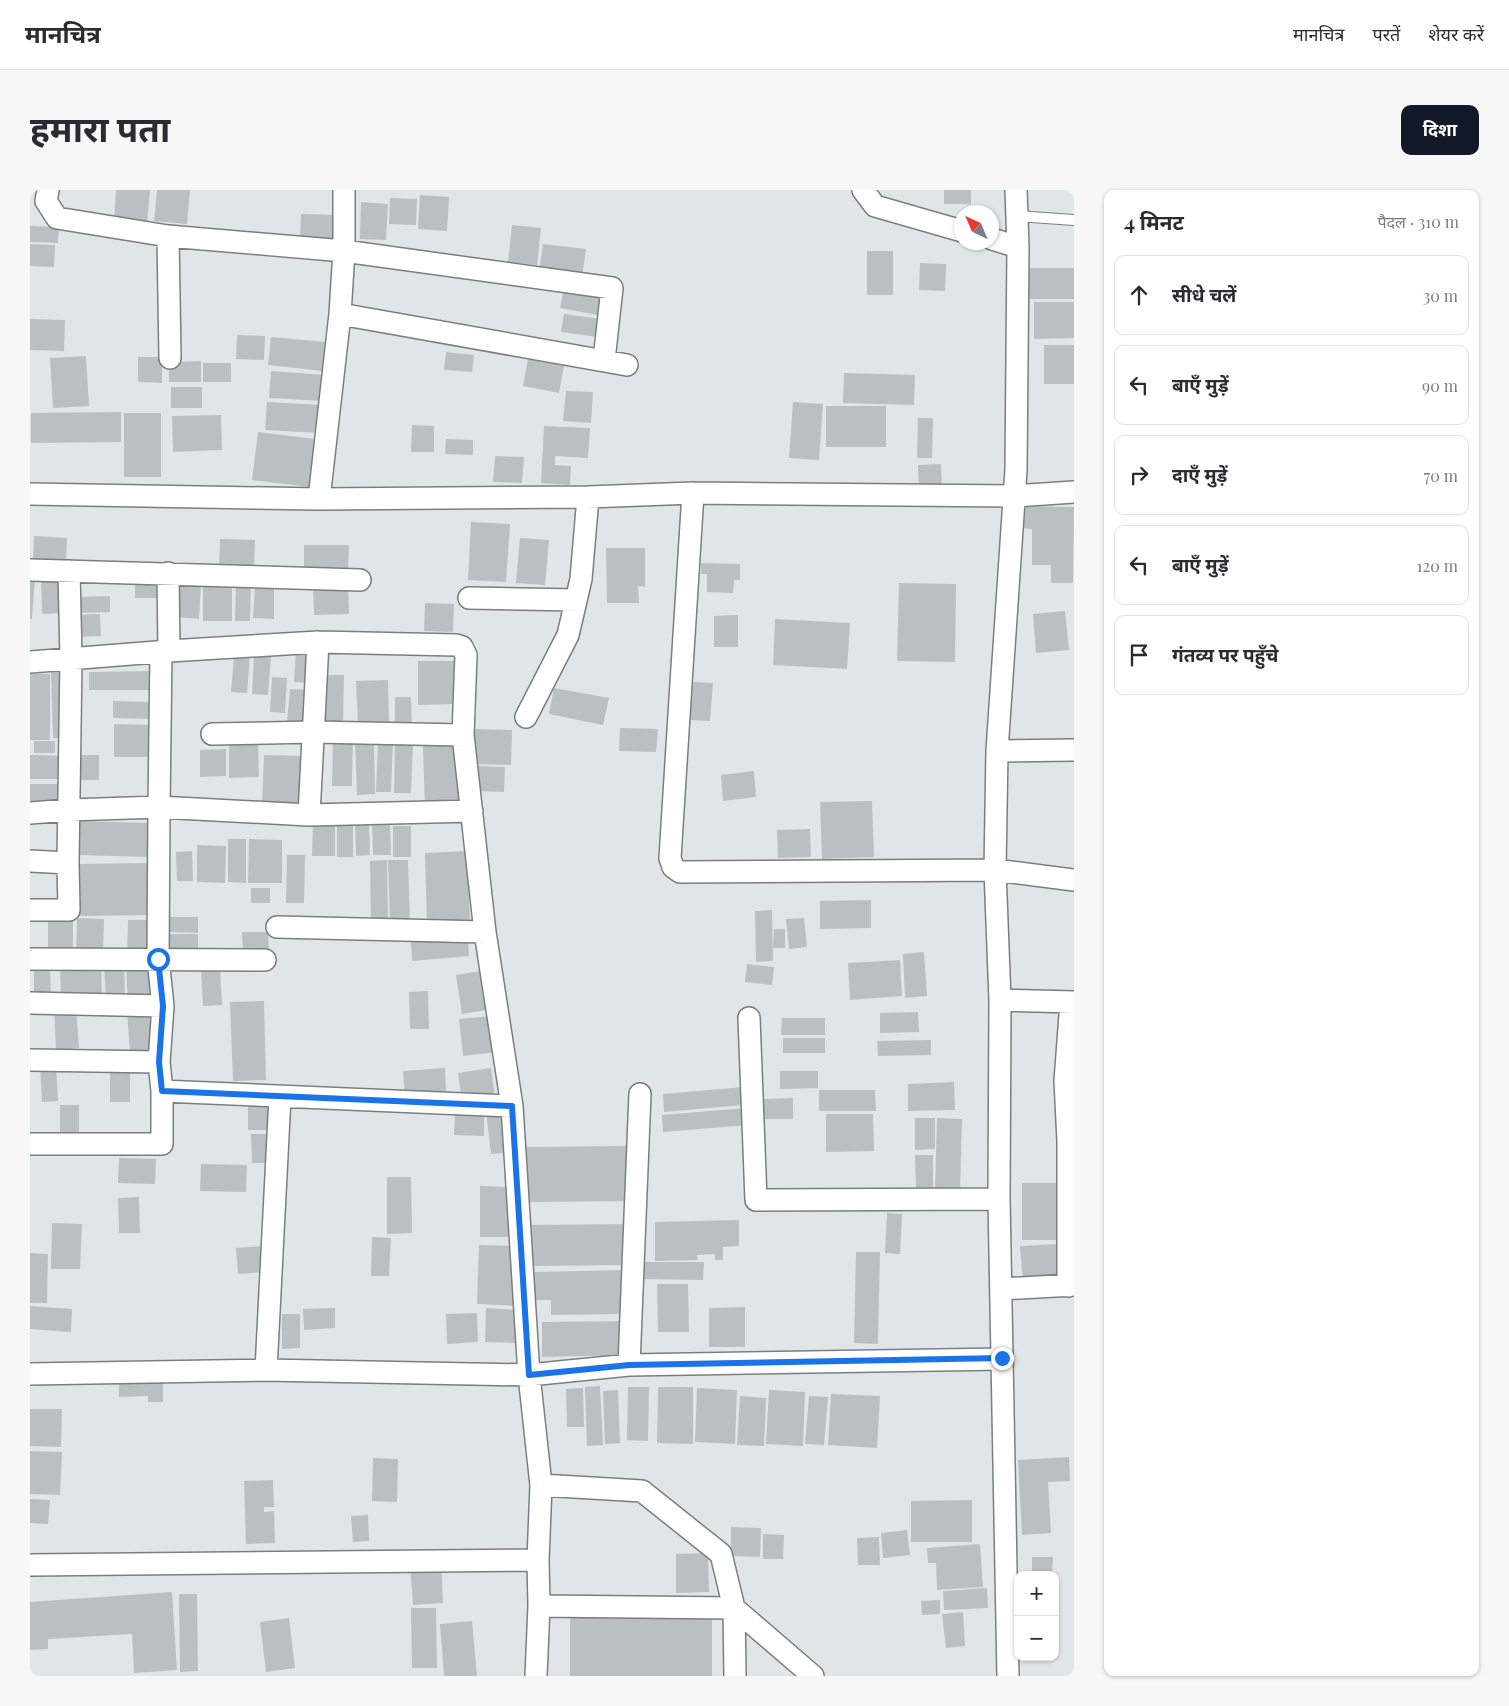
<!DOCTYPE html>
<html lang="hi">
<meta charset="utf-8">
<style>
:root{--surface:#fff;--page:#f7f7f7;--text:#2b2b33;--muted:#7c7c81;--line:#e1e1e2;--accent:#111827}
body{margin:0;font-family:"Playfair Display","Noto Sans Devanagari",serif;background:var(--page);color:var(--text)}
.controls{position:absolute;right:15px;bottom:15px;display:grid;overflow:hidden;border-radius:10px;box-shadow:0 1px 4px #0004}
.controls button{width:45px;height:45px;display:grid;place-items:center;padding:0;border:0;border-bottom:1px solid var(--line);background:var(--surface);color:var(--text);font:25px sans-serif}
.compass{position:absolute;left:924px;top:15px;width:45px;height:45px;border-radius:50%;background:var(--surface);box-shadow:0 1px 4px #0004;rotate:316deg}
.stop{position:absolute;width:15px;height:15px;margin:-11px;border:4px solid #1a73e8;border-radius:50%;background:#fff}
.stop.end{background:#1a73e8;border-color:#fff;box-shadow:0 1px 5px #0008}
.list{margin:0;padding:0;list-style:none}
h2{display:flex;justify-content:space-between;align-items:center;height:65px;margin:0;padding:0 20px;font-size:21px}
h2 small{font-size:16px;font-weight:400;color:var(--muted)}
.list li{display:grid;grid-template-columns:32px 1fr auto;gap:15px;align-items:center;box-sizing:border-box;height:80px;margin:0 10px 10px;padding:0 10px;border:1px solid var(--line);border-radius:10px}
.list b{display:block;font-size:19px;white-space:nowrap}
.list em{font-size:16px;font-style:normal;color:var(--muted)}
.icon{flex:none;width:28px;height:28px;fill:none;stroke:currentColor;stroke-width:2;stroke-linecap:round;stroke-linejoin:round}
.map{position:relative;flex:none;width:1044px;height:1486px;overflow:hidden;border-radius:10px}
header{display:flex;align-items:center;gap:30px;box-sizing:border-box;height:70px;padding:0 25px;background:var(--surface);border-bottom:1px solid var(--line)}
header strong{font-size:24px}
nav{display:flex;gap:28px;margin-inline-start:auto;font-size:18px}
.intro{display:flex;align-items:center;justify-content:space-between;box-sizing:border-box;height:120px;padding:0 30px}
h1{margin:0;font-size:35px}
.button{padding:12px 22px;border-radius:10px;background:var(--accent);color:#fff;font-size:18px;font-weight:700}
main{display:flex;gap:30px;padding:0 30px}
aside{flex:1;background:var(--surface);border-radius:10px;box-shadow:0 1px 4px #0004}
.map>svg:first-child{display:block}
</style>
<header>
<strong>मानचित्र</strong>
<nav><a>मानचित्र</a><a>परतें</a><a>शेयर करें</a></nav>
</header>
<div class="intro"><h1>हमारा पता</h1><a class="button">दिशा</a></div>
<main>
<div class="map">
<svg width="1044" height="1486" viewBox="0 0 1044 1486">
<rect width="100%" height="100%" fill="#e0e6e8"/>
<path fill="#bac0c2" d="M86 0H120L117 34 84 31Z
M127 0H160L157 34 124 31Z
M914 0H941V14H914Z
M390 5 419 7 417 41 388 39Z
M360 8 387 9 386 35 359 34Z
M331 12 358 14 356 50 330 49Z
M271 24 309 25 308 51 270 49Z
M482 35 511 38 507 75 478 72Z
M0 36 29 37 28 53 0 52Z
M0 54 25 55 24 77 0 76Z
M513 54 556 59 552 87 509 82Z
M837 61H863V105H837Z
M890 73 916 74 915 101 889 100Z
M999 78H1044V109H999Z
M534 98 577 105 573 126 530 118Z
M1004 112H1044V148L1004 149Z
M534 124 571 129 568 147 531 142Z
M0 129 35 130 34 161 0 160Z
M207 145 235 146 234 170 206 169Z
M241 147 296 152 293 181 238 175Z
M1014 155H1044V194H1014Z
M416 162 444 165 442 182 414 180Z
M56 166 59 216 23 218 20 168Z
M108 167H132V193L108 192Z
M498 169 534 176 529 203 493 196Z
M171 171V192H139V172Z
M173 173H201V192H173Z
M241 181 295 185 293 211 239 208Z
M814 183 885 185 884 215 813 213Z
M141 197H172V218H141Z
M536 201 563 202 561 233 533 231Z
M237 212 292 215 290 243 235 240Z
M763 212 793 214 789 270 759 268Z
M796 216H856V257H796Z
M91 222V252L1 253V223Z
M94 223H131V287H94Z
M191 225 192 260 143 262 142 226Z
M888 228H903L902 268H887Z
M382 235 404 236V262H381Z
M514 236 560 238 558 268 525 266V275L541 276 540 295 511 293Z
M228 242 285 249 279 297 222 290Z
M416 249 443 250V265L415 264Z
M465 266 494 267 492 293 463 292Z
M911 274 912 300H889L888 275Z
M989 316 1044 317 1043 393H1021V375H1002V339L989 338Z
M441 332 480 334 476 392 438 390Z
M4 346 37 348 36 373 3 371Z
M490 348 519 350 515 395 486 393Z
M190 349 225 350 224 379 189 378Z
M274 355H319L318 378 274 377Z
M576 358H615V397L608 396 609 413H577Z
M671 373 710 374V390H704L703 403 677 402V384H671Z
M33 384V423L12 424 11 385Z
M0 386H5L2 429H0Z
M105 390H129V408H105Z
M147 392 171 393 169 429 145 427Z
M206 392H221L220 431H205Z
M318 393 319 424 284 425 283 394Z
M869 393 926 394 925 472 867 471Z
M225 394H244V429L223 428Z
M173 395 202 396V431H173Z
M80 406V422L42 423 41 407Z
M395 413 424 414 423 442 394 441Z
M1035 421 1039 460 1006 463 1003 424Z
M70 424 71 446 44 447V425Z
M708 425V457H684V426Z
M745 429 820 433 817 479 743 475Z
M266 459 282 460 280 493 264 492Z
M204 466H220L217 503 201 502Z
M224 466 241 467 238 505 222 504Z
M388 471H427V514L388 515Z
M36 481 38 548H23L21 482Z
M125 481 126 500H59V482Z
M0 484H20V550H0Z
M292 485H314L313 535 291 534Z
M242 487 257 488 255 523 240 522Z
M358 490 359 533 328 535 326 491Z
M662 492 683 493 680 531 660 530Z
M524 498 579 508 573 535 519 524Z
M260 499 280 500 277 535 257 533Z
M365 507H381L382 541 365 542Z
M83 511 121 512 120 529 83 528Z
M84 534 123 535 122 567H84Z
M590 538 628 539 626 562 589 561Z
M443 539 482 540 481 575 441 574Z
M303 546H323L322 596H302Z
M348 550H363L361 602H346Z
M4 551H25V563H4Z
M325 552H344L345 604 327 605Z
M365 552H383L381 603H364Z
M429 554 430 616 395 619 393 556Z
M199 555H228L229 587 199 588Z
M196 559V586L170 587V560Z
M0 565 37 566 36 589H0Z
M49 565H69V590H49Z
M234 565 278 566 276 616 232 615Z
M447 576 475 577 474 602 446 601Z
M724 581 726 607 693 611 691 585Z
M0 594H35V614H0Z
M842 611 844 667 792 669 790 612Z
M323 629V667H307V630Z
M47 631 120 633 119 667 46 665Z
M283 631H305V666H282Z
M325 631H339L340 665 326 666Z
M360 631 361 665H343L342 632Z
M363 636H381V667H363Z
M780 639 781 667 748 668 747 640Z
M198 649H216V693L198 692Z
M219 649 252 650V693H218Z
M167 655 196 656 195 693 167 692Z
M162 661 163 691H147L146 662Z
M437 661 440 734 397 736 395 663Z
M257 665H275L274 713H256Z
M357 670 358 733 341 734 340 671Z
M358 670H378L380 732 360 733Z
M120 673V725L47 726V674Z
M221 698H240V713H221Z
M841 710V738L790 739V711Z
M742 720 743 771 726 772 725 721Z
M18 727H43V760H18Z
M134 727H168V743L133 742Z
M47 728 74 729 73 765 46 763Z
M774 728 777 757 759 759 756 729Z
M98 730H119L118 767H97Z
M744 739H755V758H743Z
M212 742H238L239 763 213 764Z
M132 744H168V765H132Z
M438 748 439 766 382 771 381 752Z
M894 762 897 806 875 808 873 764Z
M870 770 872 806 820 810 818 773Z
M20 771 21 810 4 811V772Z
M30 771H71L72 811 31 812Z
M74 772H94L95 813H76Z
M118 772 120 813 98 814 96 773Z
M717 774 744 777 742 795 715 792Z
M190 778 192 815 173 816 171 779Z
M456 780 462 819 432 824 426 785Z
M398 801 399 839H380L379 802Z
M234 811 236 890 203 891 200 812Z
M46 816 49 858 26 860 24 817Z
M119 819 122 861 100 863 97 821Z
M888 822 889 842 850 843V823Z
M462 826 466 862 433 866 429 829Z
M752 828H795V845H751Z
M753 848H795V863H753Z
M901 850V865L848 866 847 851Z
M10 874H26L28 911 12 912Z
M80 874H100V912H80Z
M415 878 416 904 375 907 373 881Z
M461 878 465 907 432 912 428 883Z
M750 881H788V898L750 899Z
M924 892 925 920 878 921V894Z
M713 897 714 915 634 922 633 904Z
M789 900H845L846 921H789Z
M763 908V929H730V909Z
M218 913H239V940H218Z
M30 915H49V950H30Z
M716 918 718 935 633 942 632 925Z
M478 919 481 962 461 964 456 921Z
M454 924V946L424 945 425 925Z
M796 924H843L844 961 796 962Z
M885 928H905V959L885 960Z
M907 928 932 929 930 1001H905Z
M221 944H239L240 973H222Z
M601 956V1011L496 1012V957Z
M885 965H903V1000H886Z
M89 968 126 969 125 994 88 993Z
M171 974 217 975 216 1002 170 1001Z
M357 987H381L382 1043 357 1044Z
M992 993H1030L1029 1050H992Z
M450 996 484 997 487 1047H450Z
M109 1007 110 1043H89L88 1008Z
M857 1023 872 1024 870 1064 855 1063Z
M709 1030V1056L693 1057V1070H685V1064L667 1065 668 1070 625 1071V1032Z
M22 1033 52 1034 50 1079H21Z
M601 1034V1075L497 1076V1035Z
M342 1047 361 1048 359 1086H341Z
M1030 1054 1032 1090 993 1092 990 1056Z
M449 1055 490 1056 488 1116 447 1114Z
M235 1056 236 1082 208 1084 206 1058Z
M826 1062H850L848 1154 824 1153Z
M0 1063 18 1064 17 1113H0Z
M612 1072H674L673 1090 612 1089Z
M597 1080 598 1124 521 1125V1110H504L503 1082Z
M627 1094H658L659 1142H628Z
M0 1116 42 1119 41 1142 0 1139Z
M715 1117V1157H679V1118Z
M305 1118V1138L274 1140 273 1119Z
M456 1118 486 1120 485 1153 455 1152Z
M447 1123 448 1152 417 1154 416 1124Z
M252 1124H270V1158L252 1159Z
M596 1131V1165L512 1167V1132Z
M133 1186V1212H118V1206L89 1207V1187Z
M570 1196 573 1255 557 1256 555 1197Z
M598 1197H619L618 1251 597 1250Z
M628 1197H663V1254L627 1253Z
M553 1198 554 1237H537L536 1199Z
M667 1198 707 1200 705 1254 665 1252Z
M588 1200 590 1253 575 1254 573 1201Z
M739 1200 775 1202 773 1256 736 1254Z
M801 1204 850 1206 847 1258 798 1255Z
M710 1206 736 1208 734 1256 707 1255Z
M779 1206 798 1207 794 1255 775 1254Z
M0 1219H32L31 1257 0 1256Z
M0 1261 32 1262 30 1305 0 1304Z
M1039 1267 1040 1291 1018 1292 1021 1343 992 1345 988 1270Z
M343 1268 368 1269 367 1312 342 1311Z
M243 1290 244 1317H234V1322L244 1321 245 1353 216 1354 214 1291Z
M0 1309 20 1310 18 1334 0 1333Z
M942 1310V1352H881V1311Z
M338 1325 339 1351 323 1352 321 1326Z
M701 1337 731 1338 730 1367 701 1366Z
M877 1340 880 1365 853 1368 851 1343Z
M733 1344 754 1345 753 1369H733Z
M849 1347 850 1375H828L827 1348Z
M950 1354 953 1397 907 1400 906 1373H898L897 1358Z
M678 1363 679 1402 646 1403V1364Z
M1002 1367H1023L1022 1385H1002Z
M411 1372 413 1413 383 1415 380 1374Z
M957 1398 958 1418 914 1420 913 1401Z
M142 1402 147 1480 104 1483 102 1444 18 1449V1459L0 1460V1412Z
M149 1404H167L168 1481 150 1482Z
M910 1410V1424L892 1425 891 1411Z
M381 1418H406L407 1478H382Z
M933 1422 935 1456 916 1458 912 1424Z
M540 1427H682V1486H540Z
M259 1428 265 1478 236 1482 230 1432Z
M442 1431 447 1486H414L410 1434Z"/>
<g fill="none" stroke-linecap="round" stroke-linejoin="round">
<g stroke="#797f81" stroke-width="12">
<path id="lane" d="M987 26 1044 30"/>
</g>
<g stroke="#797f81" stroke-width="24">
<path id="street" d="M18 0 16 11 27 28 138 46 314 61 582 98 574 170
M833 0 845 16 932 41
M138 46 140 168
M962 49 988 57
M310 124 597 175
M663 303 640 668 643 677 650 682 965 680 1044 690
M0 304 289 309 558 307 663 303 984 306 1044 302
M289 309 310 124 314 61V0
M0 380 330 390
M138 383 139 461
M439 408 546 410
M131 461 129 617 279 625 442 621
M0 472 139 461 288 452 426 455 432 457 436 465 433 545 455 742 482 916 499 1185 511 1295 508 1370 509 1416 506 1486
M496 527 538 445 551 389 558 307
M182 544 284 542 433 545
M967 561 1044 560
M0 623 39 620 129 617 128 769 133 816 129 872 132 901V954H0
M279 625 288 452
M0 671 38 673
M0 720H39L38 673 41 469 39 381
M247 737 455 742
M0 769 235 770
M970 810 1044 812
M0 813 133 816
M719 828 726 1010 969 1009
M0 870 129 872
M132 901 482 916
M1038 1096V951L1035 891 1041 812
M971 1099 1044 1095
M599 1175 610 904
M236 1180 250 907
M0 1184 236 1180 499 1185 599 1175 972 1169
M511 1295 612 1301 691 1364 704 1418 705 1486
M0 1375 508 1370
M509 1416 704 1418 783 1486
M978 1486 969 1009 970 810 965 680 967 561 986 280 988 57 986 0"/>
</g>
<use href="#lane" stroke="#fff" stroke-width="10"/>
<use href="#street" stroke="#fff" stroke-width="21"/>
</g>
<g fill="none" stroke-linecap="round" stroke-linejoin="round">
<path stroke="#1a73e8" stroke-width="6" d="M128 769 133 816 129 872 132 901 482 916 499 1185 599 1175 972 1168"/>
</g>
</svg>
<div class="controls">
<button>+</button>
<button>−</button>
</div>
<svg class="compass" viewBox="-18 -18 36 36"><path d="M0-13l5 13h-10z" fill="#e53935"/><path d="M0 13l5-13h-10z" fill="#7c7c81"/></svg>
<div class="stop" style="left:128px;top:769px"></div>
<div class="stop end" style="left:972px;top:1168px"></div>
</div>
<aside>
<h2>4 मिनट<small>पैदल · 310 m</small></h2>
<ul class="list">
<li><svg class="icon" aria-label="ahead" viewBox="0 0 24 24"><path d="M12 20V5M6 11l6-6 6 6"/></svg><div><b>सीधे चलें</b></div><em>30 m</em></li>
<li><svg class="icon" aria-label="left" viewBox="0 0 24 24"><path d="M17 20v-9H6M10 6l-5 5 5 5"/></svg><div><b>बाएँ मुड़ें</b></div><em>90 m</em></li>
<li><svg class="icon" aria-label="right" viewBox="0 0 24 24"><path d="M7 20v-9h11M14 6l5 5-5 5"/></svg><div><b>दाएँ मुड़ें</b></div><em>70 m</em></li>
<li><svg class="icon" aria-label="left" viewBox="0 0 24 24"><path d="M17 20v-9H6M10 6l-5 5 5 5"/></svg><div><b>बाएँ मुड़ें</b></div><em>120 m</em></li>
<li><svg class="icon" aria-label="arrive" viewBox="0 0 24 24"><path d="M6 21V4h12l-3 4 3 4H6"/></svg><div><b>गंतव्य पर पहुँचे</b></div></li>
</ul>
</aside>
</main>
